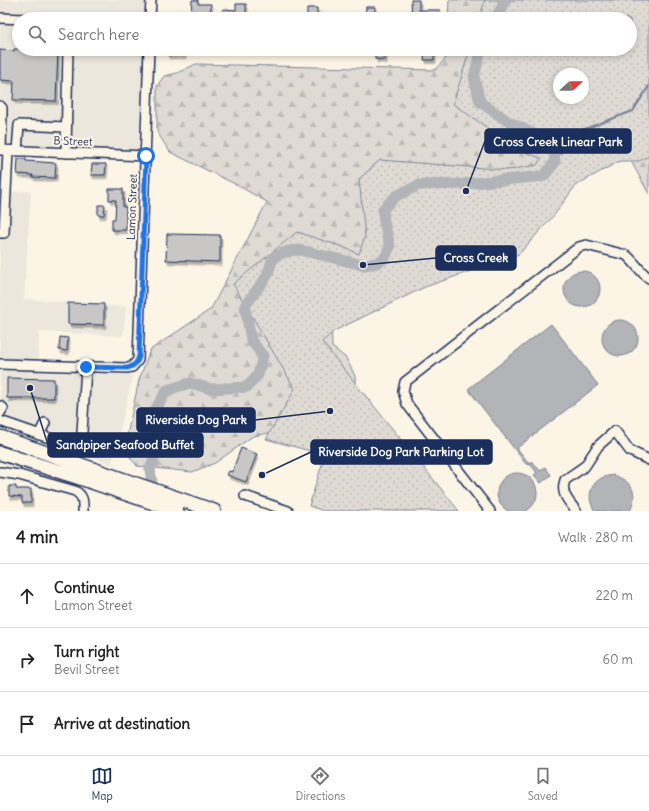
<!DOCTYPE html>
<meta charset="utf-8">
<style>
:root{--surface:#fff;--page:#f6f6f6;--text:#222;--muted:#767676;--line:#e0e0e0;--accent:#1b2f5e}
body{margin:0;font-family:Delius,sans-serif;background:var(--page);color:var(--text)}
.compass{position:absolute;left:553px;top:68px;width:36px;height:36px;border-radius:50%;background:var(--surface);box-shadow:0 2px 6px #0003;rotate:69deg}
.stop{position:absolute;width:12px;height:12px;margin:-9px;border:3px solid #1a73e8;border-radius:50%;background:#fff}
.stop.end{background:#1a73e8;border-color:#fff;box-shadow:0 1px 4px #0008}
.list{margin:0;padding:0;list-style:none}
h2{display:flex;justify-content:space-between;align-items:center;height:52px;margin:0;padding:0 16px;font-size:17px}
h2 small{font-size:13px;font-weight:400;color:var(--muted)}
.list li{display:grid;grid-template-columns:26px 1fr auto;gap:12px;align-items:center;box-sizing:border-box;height:64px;padding:0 16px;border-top:1px solid var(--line)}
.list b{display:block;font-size:15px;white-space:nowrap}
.list p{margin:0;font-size:13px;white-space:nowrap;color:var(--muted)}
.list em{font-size:13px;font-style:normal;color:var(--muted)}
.icon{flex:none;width:22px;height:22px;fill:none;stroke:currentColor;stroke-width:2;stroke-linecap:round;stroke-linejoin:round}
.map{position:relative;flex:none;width:649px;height:511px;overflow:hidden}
.search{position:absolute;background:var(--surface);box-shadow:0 2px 6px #0003;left:12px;right:12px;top:12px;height:44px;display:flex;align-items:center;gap:10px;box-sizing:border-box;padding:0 14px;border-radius:22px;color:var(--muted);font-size:15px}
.sheet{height:244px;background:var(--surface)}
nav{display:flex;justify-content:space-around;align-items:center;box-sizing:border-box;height:56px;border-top:1px solid var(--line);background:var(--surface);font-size:11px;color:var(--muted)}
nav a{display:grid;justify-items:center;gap:2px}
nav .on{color:var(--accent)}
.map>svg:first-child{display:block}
</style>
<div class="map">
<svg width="649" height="511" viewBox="0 0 649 511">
<defs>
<pattern id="forest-firs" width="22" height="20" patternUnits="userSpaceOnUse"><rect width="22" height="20" fill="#dfdbd4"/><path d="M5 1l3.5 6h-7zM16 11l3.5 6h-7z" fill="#bfbcb8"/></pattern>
<pattern id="park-dots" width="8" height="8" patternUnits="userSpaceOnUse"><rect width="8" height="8" fill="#dfdbd4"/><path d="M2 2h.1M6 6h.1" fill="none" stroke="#bfbcb8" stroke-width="1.8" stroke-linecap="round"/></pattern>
<filter id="shadow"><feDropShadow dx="2" dy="3.5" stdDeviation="0" flood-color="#0004"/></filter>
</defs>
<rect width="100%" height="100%" fill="#fcf5e5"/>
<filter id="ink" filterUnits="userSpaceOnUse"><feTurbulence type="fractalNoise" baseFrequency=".025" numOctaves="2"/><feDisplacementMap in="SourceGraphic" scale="8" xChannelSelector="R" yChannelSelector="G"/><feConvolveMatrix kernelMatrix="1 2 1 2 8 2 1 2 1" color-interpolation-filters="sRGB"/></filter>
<g filter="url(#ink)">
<path fill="#ece7dc" d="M0 0H146L145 19H19V49H144L138 151 0 144Z
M0 154H12L11 192 31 191 24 299 126 307 123 336 39 332 38 372 133 375 112 464 0 428Z"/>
<path fill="url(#forest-firs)" stroke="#7d8599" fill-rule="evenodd" d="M449 0H649V194L631 161 616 151 331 315 332 347 346 358 355 376V396L269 433 253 436 215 463 192 472 137 466 124 449 139 380 150 350 211 309 267 202 237 185 170 152 157 132V86L164 76 177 73 196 64 435 70 448 56V49H630V19H448ZM559 74H583V98H559Z"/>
<path fill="url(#park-dots)" stroke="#7d8599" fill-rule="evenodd" d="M485 0H649V156L639 161H620L576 185 555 214 519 254 425 287 334 331 322 342 459 511H324L309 506 325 455 266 439 295 389 233 284 297 232 343 247 359 254 365 236 359 179 380 160 508 170 537 165 541 158 521 151 453 104 470 49H630V19H479ZM559 74H583V98H559Z"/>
<path fill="#b2b4b8" stroke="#767f94" d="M564 289a18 18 0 1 1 36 0a18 18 0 1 1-36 0Z
M602 338a18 18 0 1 1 36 0a18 18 0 1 1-36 0Z
M551 324 598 385 517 448 528 462H533L540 471 545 467 551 475 541 483 534 475 537 473 531 465 526 464 468 389Z
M497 493a20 20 0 1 1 40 0a20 20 0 1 1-40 0Z
M613 475C632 481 639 493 630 511H595C587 500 589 486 600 479 604 476 609 476 613 475Z"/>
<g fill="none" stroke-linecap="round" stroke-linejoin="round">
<path stroke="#767f94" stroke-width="2" d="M555 162C562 149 569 139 582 130L633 111 649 86"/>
<path stroke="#b2b4b8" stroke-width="11" d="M495 19 506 0
M156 511 150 469 154 459 151 449 150 438 155 424 156 408 167 390 190 383 211 389 247 387 258 375 263 356 251 340 245 306 267 276 273 258C282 252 289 250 300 250L363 265 377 263 385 258 390 246 384 222 383 209 396 196 419 185 463 184 544 176 555 162 554 153 538 136 509 122 480 102 474 77 481 49"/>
</g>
<path fill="#c8c7c6" stroke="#1b2f5e" filter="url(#shadow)" d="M192 0H198V4H211L210 16 191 15Z
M411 0H419V10H440V19H412Z
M236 4H246V17L230 16V18H223V9L236 10Z
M366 7H375V19H365Z
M307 8H317V19H307Z
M14 49H58L56 101 13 100 14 81 0 80V50L14 51Z
M167 49H184V55H167Z
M375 49H385V60L375 59Z
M425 49H434V60H424Z
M18 159H26V161L56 163 55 178 32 177 33 175 17 174Z
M92 164H106L105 175H91Z
M109 189H123V207H126V230H112V219H115L116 200H109Z
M98 205H105L104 215H98Z
M167 234 220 235V262L166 260Z
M68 303 104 304V325L68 324Z
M60 337 68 338 67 351 59 350Z
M7 378 54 379V398H7Z
M241 448 257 454 246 482 227 475 229 471 232 472Z
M9 486H16V489H31V503H22V497L9 496Z"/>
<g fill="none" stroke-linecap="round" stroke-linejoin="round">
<g stroke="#1b2f5e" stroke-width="12">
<path id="minor" d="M0 18 24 19
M150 19 151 0
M0 106 2 108V114L1 150
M0 150 146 156
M17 151 19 125 66 127
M66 153 68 49
M0 233H4L8 151
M0 364 128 368 132 367 138 360 149 49
M0 406 3 408 0 413
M0 421 81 449 86 367
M39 435 45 423
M0 472 19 475 75 491C84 496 83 502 83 511
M245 496 288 511
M490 511 407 404 403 391 405 382 579 247 586 245 626 255C635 262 640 272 649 278
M576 511C569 501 560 494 565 480L585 466 598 446 615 431 630 451 649 460"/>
</g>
<g stroke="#1b2f5e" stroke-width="16">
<path id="highway" d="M0 437 214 511
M0 453 77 477 177 511"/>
</g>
<use href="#minor" stroke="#fcf5e5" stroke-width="9"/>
<use href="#highway" stroke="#fcf5e5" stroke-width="13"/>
</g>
</g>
<g fill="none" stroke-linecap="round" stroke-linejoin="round" filter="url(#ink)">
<path stroke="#1a73e8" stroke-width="5" d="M86 367 128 368C134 366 138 362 139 356L146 156"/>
</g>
<g text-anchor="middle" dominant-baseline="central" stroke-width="4" stroke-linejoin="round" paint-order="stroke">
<g font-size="11" fill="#1b2f5e" stroke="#fcf5e5">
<text transform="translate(73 141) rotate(2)">B Street</text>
<text transform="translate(132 207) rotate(-88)">Lamon Street</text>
</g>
</g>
<path fill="none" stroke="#1b2f5e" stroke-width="1.5" d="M466 191L485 141M363 265L436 258M330 411L255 420M30 388L48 445M262 475L311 452"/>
<g fill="#1b2f5e" stroke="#fcf5e5" stroke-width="1.5">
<circle cx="466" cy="191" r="4"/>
<circle cx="363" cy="265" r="4"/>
<circle cx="330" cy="411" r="4"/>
<circle cx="30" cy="388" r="4"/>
<circle cx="262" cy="475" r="4"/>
</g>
<g fill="#1b2f5e" stroke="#1b2f5e" stroke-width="1.5">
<rect x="485" y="129" width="146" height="24" rx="4"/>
<rect x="436" y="246" width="80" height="24" rx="4"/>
<rect x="137" y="408" width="118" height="24" rx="4"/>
<rect x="48" y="433" width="155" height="24" rx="4"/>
<rect x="311" y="440" width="181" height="24" rx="4"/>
</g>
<g font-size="12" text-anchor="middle" font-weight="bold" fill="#fff">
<text x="558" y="146">Cross Creek Linear Park</text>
<text x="476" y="262">Cross Creek</text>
<text x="196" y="424">Riverside Dog Park</text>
<text x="125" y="449">Sandpiper Seafood Buffet</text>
<text x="401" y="456">Riverside Dog Park Parking Lot</text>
</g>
</svg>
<svg class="compass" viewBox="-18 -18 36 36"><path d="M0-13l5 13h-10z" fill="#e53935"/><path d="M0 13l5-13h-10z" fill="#767676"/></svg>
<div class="stop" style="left:146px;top:156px"></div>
<div class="stop end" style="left:86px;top:367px"></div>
<div class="search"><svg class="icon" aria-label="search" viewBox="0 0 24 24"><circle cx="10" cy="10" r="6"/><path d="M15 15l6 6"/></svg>Search here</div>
</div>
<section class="sheet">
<h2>4 min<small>Walk · 280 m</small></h2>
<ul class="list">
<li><svg class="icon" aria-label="ahead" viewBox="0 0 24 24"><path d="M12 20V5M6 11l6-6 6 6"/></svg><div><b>Continue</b><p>Lamon Street</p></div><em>220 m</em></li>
<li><svg class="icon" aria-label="right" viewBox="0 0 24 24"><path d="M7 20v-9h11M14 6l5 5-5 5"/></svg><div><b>Turn right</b><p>Bevil Street</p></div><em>60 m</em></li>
<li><svg class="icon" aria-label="arrive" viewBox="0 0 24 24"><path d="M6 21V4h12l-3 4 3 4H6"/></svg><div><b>Arrive at destination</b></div></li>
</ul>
</section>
<nav>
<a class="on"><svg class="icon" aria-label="map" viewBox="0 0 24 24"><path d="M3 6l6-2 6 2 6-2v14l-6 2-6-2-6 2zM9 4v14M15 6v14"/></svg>Map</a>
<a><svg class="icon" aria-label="directions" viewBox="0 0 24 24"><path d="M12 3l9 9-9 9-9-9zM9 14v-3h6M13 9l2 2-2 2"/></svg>Directions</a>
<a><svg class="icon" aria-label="saved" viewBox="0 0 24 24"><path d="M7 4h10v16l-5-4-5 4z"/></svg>Saved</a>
</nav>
